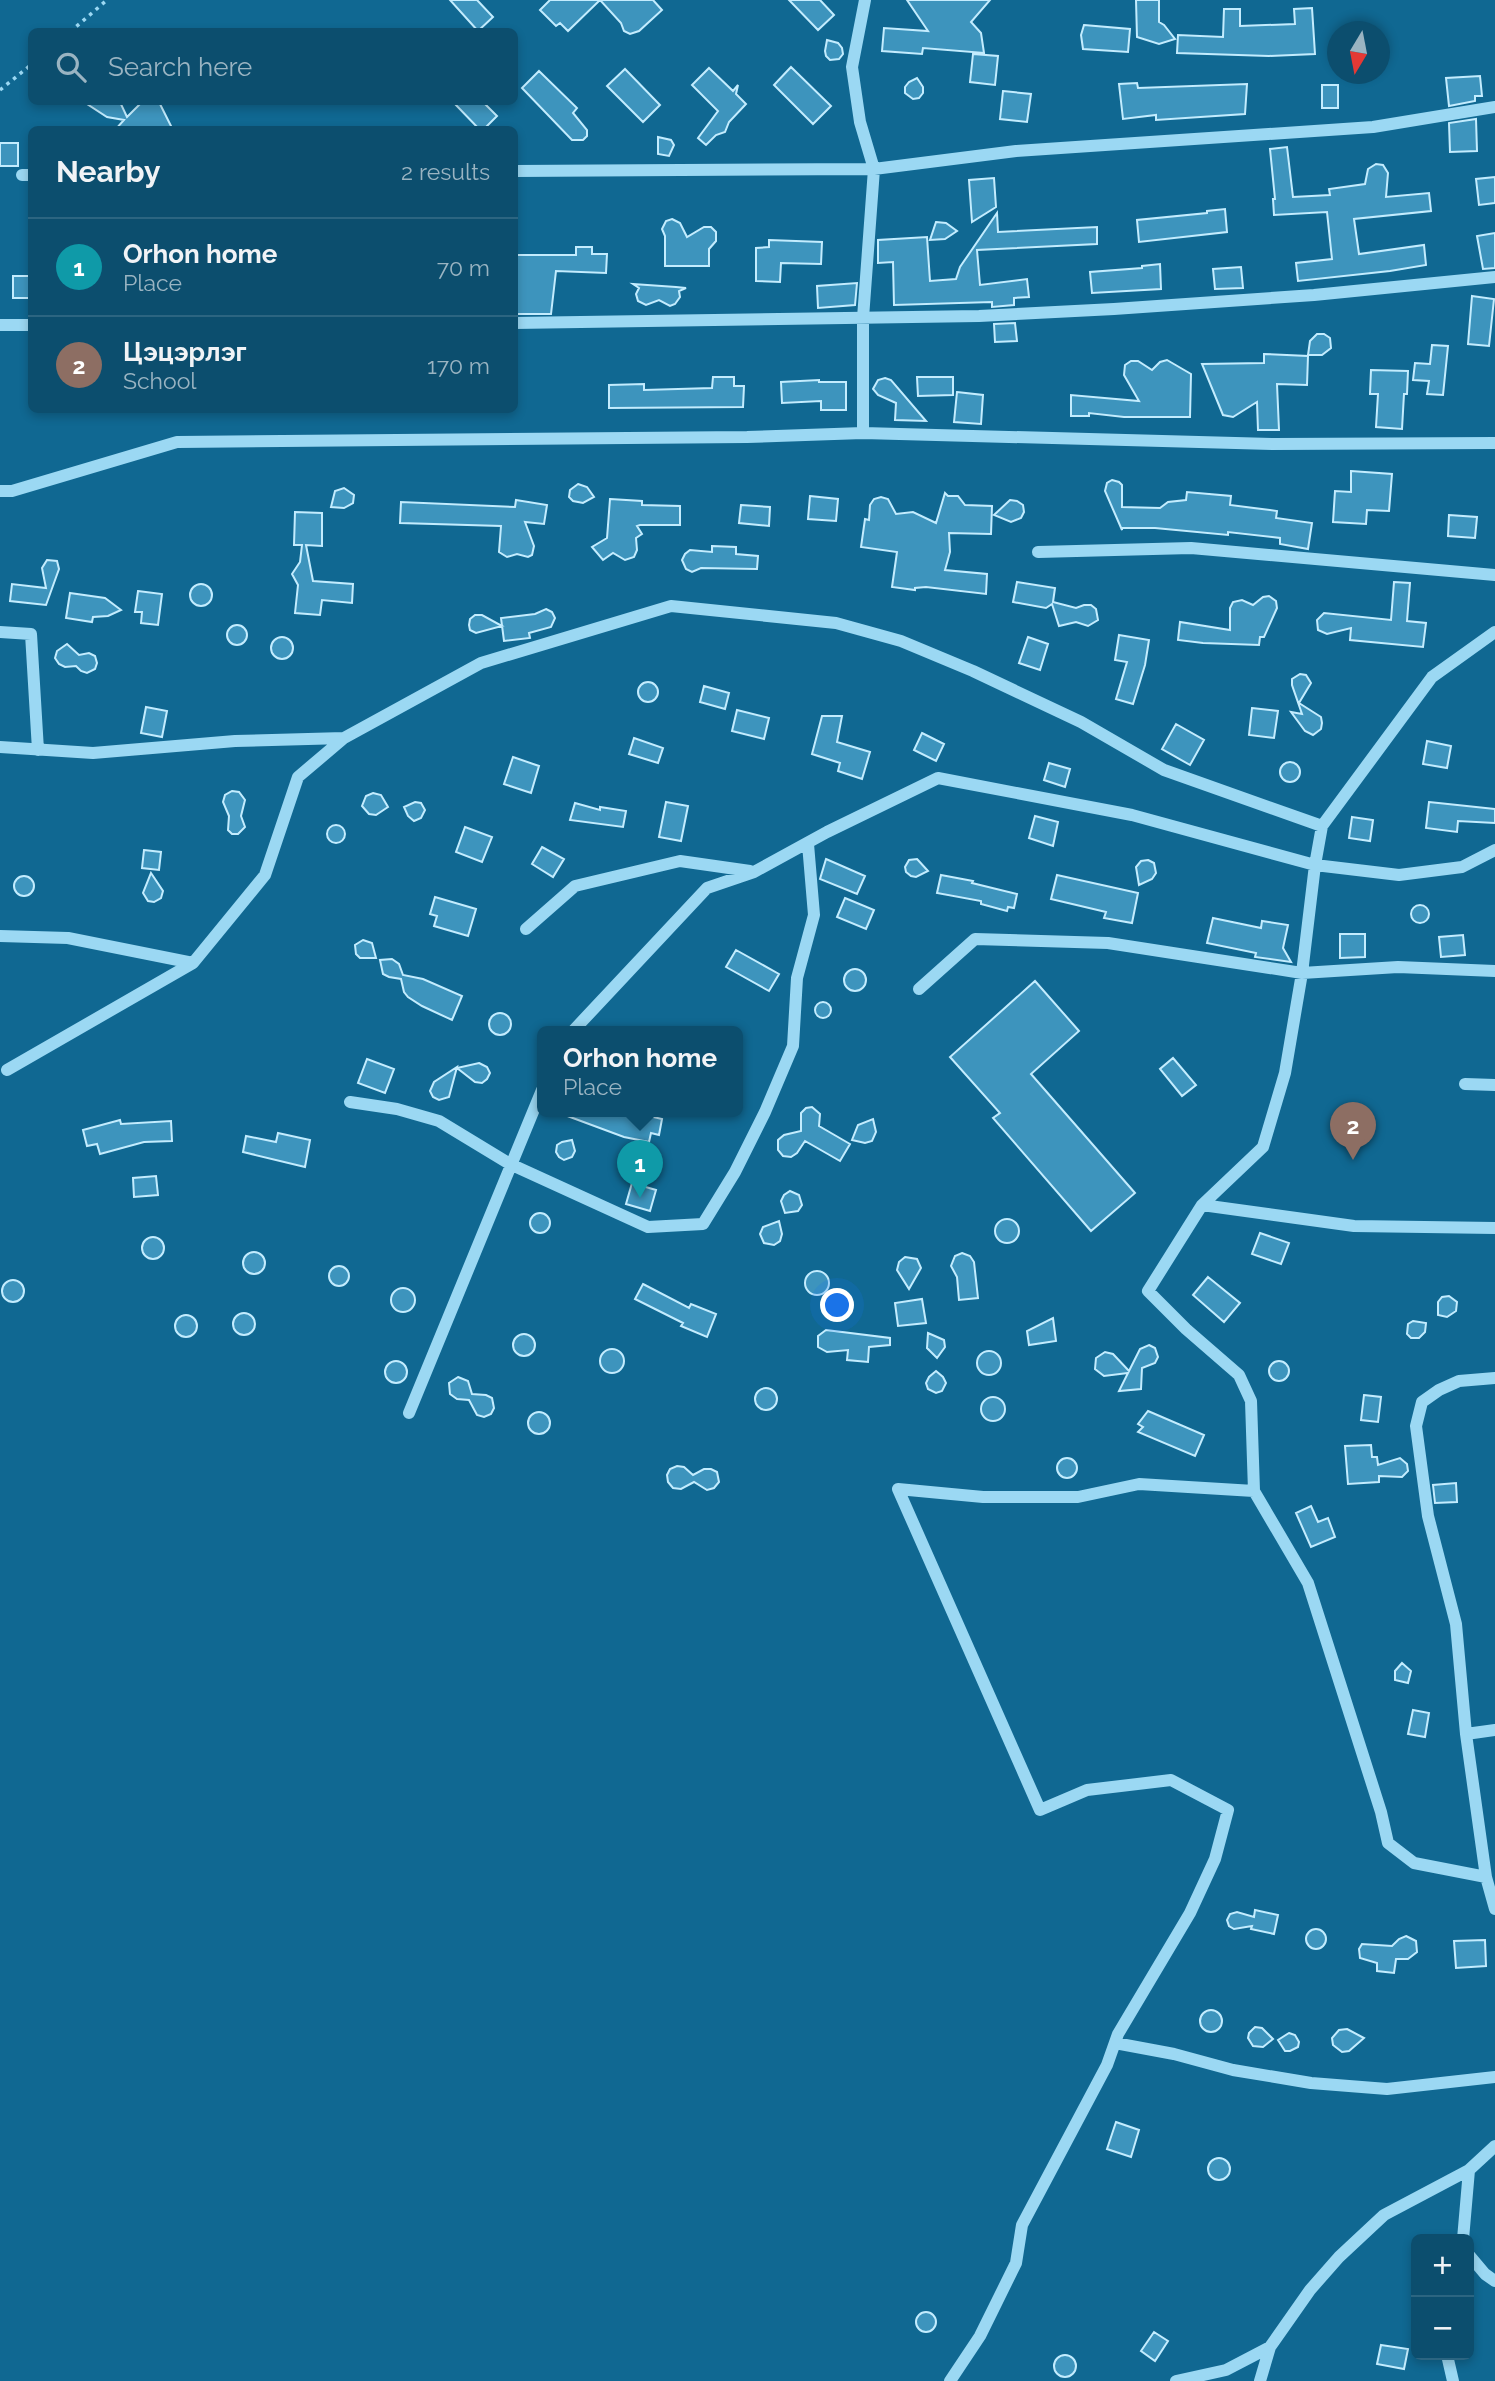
<!DOCTYPE html>
<meta charset="utf-8">
<style>
:root{--surface:#0c4e6e;--page:#155573;--text:#f1f3f6;--muted:#9ab4c2;--line:#2c6581;--accent:#e797bd}
body{margin:0;font-family:Raleway,sans-serif;background:var(--page);color:var(--text)}
.controls{position:absolute;right:21px;bottom:21px;display:grid;overflow:hidden;border-radius:10px;box-shadow:0 4px 10px #0003}
.controls button{width:63px;height:63px;display:grid;place-items:center;padding:0;border:0;border-bottom:2px solid var(--line);background:var(--surface);color:var(--text);font:35px sans-serif}
.compass{position:absolute;left:1327px;top:21px;width:63px;height:63px;border-radius:50%;background:var(--surface);box-shadow:0 4px 10px #0003;rotate:190deg}
.you{position:absolute;left:838px;top:1306px;width:24px;height:24px;margin:-18px;border:5px solid #fff;border-radius:50%;background:#1a73e8;box-shadow:0 0 0 10px #1a73e833}
.badge{display:grid;place-items:center;width:46px;height:46px;border-radius:50%;background:var(--accent);color:#fff;font-size:23px;font-weight:700}
.pin{position:absolute;translate:-50% -58px;filter:drop-shadow(0 2px 4px #0008)}
.pin::after{content:'';position:absolute;top:37px;width:24px;height:21px;background:inherit;clip-path:polygon(0 0,100% 0,50% 100%)}
.popup{position:absolute;left:537px;top:1026px;width:206px;height:91px;box-sizing:border-box;display:grid;place-content:center;border-radius:10px;background:var(--surface);filter:drop-shadow(0 2px 5px #0005);font-size:23px;white-space:nowrap;color:var(--muted)}
.popup b{font-size:26px;color:var(--text)}
.popup::after{content:'';position:absolute;left:50%;top:100%;margin-left:-14px;border:14px solid transparent;border-top-color:var(--surface)}
.list{margin:0;padding:0;list-style:none}
h2{display:flex;justify-content:space-between;align-items:center;height:91px;margin:0;padding:0 28px;font-size:30px}
h2 small{font-size:23px;font-weight:400;color:var(--muted)}
.list li{display:grid;grid-template-columns:46px 1fr auto;gap:21px;align-items:center;box-sizing:border-box;height:98px;padding:0 28px;border-top:2px solid var(--line)}
.list b{display:block;font-size:26px;white-space:nowrap}
.list p{margin:0;font-size:23px;white-space:nowrap;color:var(--muted)}
.list em{font-size:23px;font-style:normal;color:var(--muted)}
.icon{flex:none;width:38px;height:38px;fill:none;stroke:currentColor;stroke-width:2;stroke-linecap:round;stroke-linejoin:round}
.map{position:relative;flex:none;width:1495px;height:2381px;overflow:hidden}
.search{position:absolute;background:var(--surface);box-shadow:0 4px 10px #0003;left:28px;top:28px;width:490px;height:77px;display:flex;align-items:center;gap:18px;box-sizing:border-box;padding:0 24px;border-radius:10px;color:var(--muted);font-size:26px}
.panel{position:absolute;background:var(--surface);box-shadow:0 4px 10px #0003;left:28px;top:126px;width:490px;height:287px;border-radius:10px}
.map>svg:first-child{display:block}
</style>
<div class="map">
<svg width="1495" height="2381" viewBox="0 0 1495 2381">
<rect width="100%" height="100%" fill="#106892"/>
<path fill="#3d94bd" stroke="#c3ecfe" stroke-width="2" d="M450 0H477L493 17 478 31Z
M550 0H600L568 31 560 23 556 26 540 10Z
M600 0H653L662 10 639 31 630 34 624 31 621 23Z
M789 0H820L834 15 818 30Z
M907 0H990L971 22 981 33 984 53 923 48 922 54 882 51 884 28 928 31Z
M1136 0H1159V22L1164 25 1175 39 1159 44 1137 37Z
M1312 8 1315 54 1269 56 1177 53 1178 35 1223 37 1224 9H1240V26L1295 24 1294 9Z
M1084 25 1130 29 1128 52 1083 49 1081 35Z
M827 40 838 43 842 48 843 54 839 59 830 60 826 56 825 51Z
M973 54 998 56 995 85 970 82Z
M791 67 831 106 813 124 774 85Z
M709 68 733 91 738 85 736 94 746 104 729 122 725 132 716 135 706 145 698 138 718 111 692 85Z
M625 69 660 105 643 122 607 86Z
M539 71 577 108 573 113 587 130V136L583 140H572L522 88Z
M1480 76 1482 96H1475V101L1449 106 1446 78Z
M917 78 923 87V93L919 98 913 99 905 93V87L909 82Z
M1137 83 1138 88 1247 84 1245 114 1156 120V115L1123 119 1119 84Z
M1322 85H1338V108H1322Z
M1003 91 1031 94 1027 122 1000 119Z
M84 102H120L127 117 142 102H159L173 130H115L124 120 107 117Z
M453 102H483L497 116 483 130H480Z
M1476 119 1477 151 1450 152 1449 123Z
M658 137 671 140 674 145 669 156 658 154Z
M0 143H18V166H0Z
M1287 147 1293 197 1330 195 1329 189 1365 184 1368 169 1376 164 1383 165 1388 173 1386 197 1429 193 1431 211 1354 219 1359 254 1424 245 1426 265 1390 271 1298 281 1296 263 1332 259 1327 212 1274 215 1273 199H1275L1270 149Z
M1495 177V203L1479 205 1476 179Z
M994 178 996 207 972 222 969 180Z
M1225 209 1227 232 1139 242 1137 220 1207 213V211Z
M997 213 998 232 1097 227V244L977 250 980 285 1027 279 1029 297 1014 298V305L992 307V302L894 305 893 262 878 263V240L927 237 930 281 956 279 960 267Z
M672 219 680 223 687 237 704 227H711L716 232V241L709 249V266H665V236L662 229 666 221Z
M936 222 946 223 957 231 945 239 930 240Z
M1495 233V268L1483 269 1477 236Z
M769 240 822 242 821 264 781 263 780 282 756 281V248L769 247Z
M576 247H592V254H607L606 273 556 271 551 314H514V255H576Z
M1160 264 1161 289 1092 293 1090 272 1142 268V266Z
M1241 267 1243 288 1215 289 1213 269Z
M13 276H32V298H13Z
M857 283 855 305 818 308 817 286Z
M633 284 676 287 686 288 679 291 680 297 675 304 670 306 659 300 646 305 638 301 636 294 639 288Z
M1472 296 1494 299 1489 346 1468 344Z
M1015 323 1017 341 995 342 994 324Z
M1317 334H1324L1330 338 1331 348 1322 355H1308L1310 341Z
M1432 345 1448 346 1443 395 1427 394 1429 381 1413 380 1415 363 1430 364Z
M1264 354 1308 356 1307 385 1277 384 1279 430H1258L1257 402 1233 417 1223 415 1202 364 1264 363Z
M1167 360 1191 374 1190 417H1124L1089 413V416H1071V395L1139 401 1124 375 1125 365 1131 361H1138L1152 370 1160 362Z
M1371 370 1408 371 1407 394H1404L1402 429 1376 427 1378 394H1370Z
M713 377H734V386H744L743 407 609 408V385L644 384V390L712 388Z
M917 377H953V395L918 396Z
M885 378 891 380 926 421 895 420 896 403 878 395 873 389 878 380Z
M819 380V382H846V410H821V401L782 403 781 382Z
M957 392 983 395 981 424 954 422Z
M1351 471 1392 474 1389 511 1367 510 1366 524 1333 522 1335 491 1351 492Z
M1112 480 1119 482 1122 485V507L1160 508 1168 502 1186 500 1187 492 1231 496 1230 505 1277 511 1276 518 1312 523 1308 549 1280 544V538L1228 532V535L1155 528H1122V530L1105 491 1107 483Z
M578 484 587 487 594 497 583 503 573 501 569 497 570 490Z
M344 488 354 495 353 503 344 508 331 507 335 491Z
M945 493 948 496H958L965 505 992 506 991 534 949 533 950 552 945 570 987 574 986 594 926 587 915 588V590L892 587 897 552 861 547 865 519 869 520 870 505 874 499 881 497 888 499 896 514 913 512 936 523Z
M810 496 838 499 836 521 808 519Z
M610 499 642 501V505L680 506V525H640L637 526 642 534 636 538 637 550 634 557 625 560 613 553 603 560 592 547 607 538Z
M516 500 547 505 544 524 525 522 534 546 532 555 528 557 517 554 507 557 499 552 501 526 400 523 401 502 515 507Z
M1010 500 1017 501 1023 505 1024 512 1021 518 1011 522 994 515Z
M741 505 770 507 769 526 739 523Z
M295 512 322 513V546L306 545 313 581 353 584 352 603 322 600 320 615 295 613 298 585 292 574 300 562 302 545H294Z
M1449 515 1477 517 1475 538 1448 536Z
M712 546 736 547V554L758 556 757 569 701 568 692 572 686 569 682 560 685 554 690 550 712 552Z
M47 560 57 561 59 569 46 605 10 601 12 584 46 588 42 568Z
M1017 582 1055 588 1053 602 1076 608 1084 605H1091L1096 609 1098 620 1088 626 1076 622 1059 626 1052 604 1046 608 1013 602Z
M1394 582 1410 583 1407 621 1426 623 1423 647 1350 640 1351 628 1327 634 1318 630 1317 620 1324 613 1391 620Z
M190 595a11 11 0 1 1 22 0a11 11 0 1 1-22 0Z
M138 591 162 594 158 625 141 623 142 612H135Z
M70 593 105 598 121 610 108 616 93 617 92 622 66 618Z
M1269 596 1276 601 1277 608 1264 637H1260L1259 645 1203 643 1178 640 1180 622 1230 630V608L1233 602 1242 600 1253 605 1263 597Z
M546 609 552 612 555 618 551 627 529 633 530 638 504 641 501 618 535 614Z
M475 615H482L502 626 476 633 470 630 469 625 470 619Z
M227 635a10 10 0 1 1 20 0a10 10 0 1 1-20 0Z
M1119 635 1149 640 1145 665 1133 704 1116 699 1127 662 1115 660Z
M271 648a11 11 0 1 1 22 0a11 11 0 1 1-22 0Z
M1028 637 1048 644 1040 670 1019 663Z
M67 644 79 655 89 653 95 656 97 663 95 669 87 673 81 671 76 666 65 667 59 664 55 658 57 651Z
M1300 674 1306 675 1311 683 1299 703 1321 717 1322 723 1321 729 1313 735 1305 731 1291 712 1302 714 1292 685V679Z
M638 692a10 10 0 1 1 20 0a10 10 0 1 1-20 0Z
M704 686 729 693 725 709 700 702Z
M146 707 167 711 162 737 141 733Z
M1252 708 1278 711 1274 738 1249 735Z
M737 710 769 718 764 739 732 731Z
M822 716H842L837 742 870 752 862 779 838 771 840 763 812 754Z
M1176 724 1204 740 1190 765 1162 749Z
M922 733 944 744 936 761 914 750Z
M634 738 663 748 658 763 629 754Z
M1427 741 1451 746 1447 768 1423 764Z
M513 757 539 766 531 793 504 784Z
M1280 772a10 10 0 1 1 20 0a10 10 0 1 1-20 0Z
M1049 763 1070 769 1065 787 1044 780Z
M232 791 239 792 245 800 241 816 245 827 238 834H232L228 830 229 816 223 802 225 795Z
M373 793 381 795 388 807 376 815 369 814 362 806 366 796Z
M415 802 421 803 425 810 421 818 414 821 408 816 404 807Z
M666 802 688 806 681 841 659 837Z
M1429 802 1495 809V823L1458 821 1457 832 1426 828Z
M575 803 600 810V807L626 811 623 827 570 820Z
M1035 816 1058 822 1053 846 1029 838Z
M1352 817 1373 820 1370 841 1349 838Z
M327 834a9 9 0 1 1 18 0a9 9 0 1 1-18 0Z
M465 827 492 837 482 862 456 852Z
M542 847 564 859 553 877 532 864Z
M144 850 161 852 159 870 142 868Z
M826 859 865 876 857 894 820 879Z
M917 859 928 871 916 877 911 876 906 872 905 867 909 860Z
M1148 860 1154 863 1156 873 1152 879 1139 885 1136 867 1141 861Z
M151 873 163 891 161 898 154 902 148 901 143 893Z
M941 875 973 881 972 883 1017 894 1014 908 1008 907 1007 911 981 904V901L937 893Z
M1057 875 1138 893 1132 923 1104 918 1106 912 1051 899Z
M14 886a10 10 0 1 1 20 0a10 10 0 1 1-20 0Z
M435 897 476 909 468 936 434 926 437 916 430 914Z
M845 898 874 910 866 929 837 917Z
M1411 914a9 9 0 1 1 18 0a9 9 0 1 1-18 0Z
M1213 918 1261 928 1262 921 1288 925 1283 948 1291 962 1255 957 1256 953 1207 943Z
M1340 934H1365V957L1340 958Z
M1463 935 1465 955 1441 957 1439 937Z
M363 940 372 943 376 958H360L356 954 355 945Z
M736 950 779 974 769 991 726 967Z
M392 959 399 964 403 975 423 979 462 996 452 1020 422 1006 408 997 404 992 401 979 389 977 383 974 380 960Z
M844 980a11 11 0 1 1 22 0a11 11 0 1 1-22 0Z
M1035 981 1079 1031 1031 1074 1135 1193 1091 1231 993 1118 1000 1113 950 1057Z
M815 1010a8 8 0 1 1 16 0a8 8 0 1 1-16 0Z
M489 1024a11 11 0 1 1 22 0a11 11 0 1 1-22 0Z
M1173 1058 1196 1085 1182 1096 1160 1069Z
M367 1059 394 1069 385 1093 358 1083Z
M479 1063 487 1067 490 1073 487 1079 482 1083 475 1082 457 1068Z
M457 1067 449 1097 439 1100 433 1097 430 1091 434 1082Z
M812 1107 820 1114 819 1126 850 1144 840 1161 805 1141 797 1153 791 1157 783 1156 778 1150V1140L784 1135 801 1131V1113L806 1108Z
M562 1112H632L662 1119 659 1135 651 1133 649 1142 624 1137 562 1114Z
M873 1119 876 1132 872 1141 865 1143 852 1140 858 1125Z
M120 1120 121 1124 171 1121 172 1141 144 1142 100 1154 97 1144 87 1146 83 1130Z
M278 1133 310 1140 305 1167 243 1152 246 1136 276 1142Z
M572 1140 575 1151 572 1157 564 1160 559 1157 556 1152 557 1145 562 1142Z
M156 1176 158 1195 134 1197 133 1178Z
M632 1183 656 1190 650 1211 626 1204Z
M790 1191 799 1195 802 1205 798 1211 785 1213 781 1201 784 1195Z
M530 1223a10 10 0 1 1 20 0a10 10 0 1 1-20 0Z
M995 1231a12 12 0 1 1 24 0a12 12 0 1 1-24 0Z
M779 1221 782 1234 780 1241 774 1245 764 1243 760 1234 763 1227Z
M1260 1233 1289 1243 1281 1264 1252 1254Z
M142 1248a11 11 0 1 1 22 0a11 11 0 1 1-22 0Z
M243 1263a11 11 0 1 1 22 0a11 11 0 1 1-22 0Z
M962 1253 970 1256 974 1262 978 1298 959 1300 957 1277 951 1266 955 1256Z
M905 1257 917 1259 921 1268 909 1289 897 1270 899 1262Z
M329 1276a10 10 0 1 1 20 0a10 10 0 1 1-20 0Z
M805 1283a12 12 0 1 1 24 0a12 12 0 1 1-24 0Z
M1208 1277 1240 1303 1224 1322 1193 1295Z
M2 1291a11 11 0 1 1 22 0a11 11 0 1 1-22 0Z
M643 1284 689 1308 691 1304 716 1314 707 1337 681 1326 683 1323 635 1299Z
M391 1300a12 12 0 1 1 24 0a12 12 0 1 1-24 0Z
M1449 1296 1457 1302 1456 1311 1447 1317 1438 1315V1302L1442 1297Z
M922 1299 926 1323 898 1326 895 1303Z
M233 1324a11 11 0 1 1 22 0a11 11 0 1 1-22 0Z
M175 1326a11 11 0 1 1 22 0a11 11 0 1 1-22 0Z
M1053 1318 1056 1341 1029 1345 1027 1331Z
M1413 1321 1426 1323 1425 1332 1419 1338H1411L1407 1334 1408 1324Z
M826 1330 890 1338V1345L869 1347 868 1362 847 1360 848 1350 827 1352 818 1347V1336Z
M928 1333 944 1340 945 1347 937 1358 927 1348Z
M513 1345a11 11 0 1 1 22 0a11 11 0 1 1-22 0Z
M1149 1345 1155 1348 1158 1357 1155 1363 1142 1368 1141 1389 1119 1391 1128 1373 1104 1376 1095 1369 1096 1358 1105 1352 1113 1354 1129 1371 1140 1349Z
M600 1361a12 12 0 1 1 24 0a12 12 0 1 1-24 0Z
M977 1363a12 12 0 1 1 24 0a12 12 0 1 1-24 0Z
M1269 1371a10 10 0 1 1 20 0a10 10 0 1 1-20 0Z
M385 1372a11 11 0 1 1 22 0a11 11 0 1 1-22 0Z
M936 1371 943 1377 946 1383 942 1391 936 1393 928 1389 926 1383 929 1377Z
M458 1377 468 1381 472 1394 486 1395 492 1398 494 1408 491 1414 484 1417 477 1415 469 1400 457 1399 450 1394 449 1383Z
M755 1399a11 11 0 1 1 22 0a11 11 0 1 1-22 0Z
M1364 1395 1381 1397 1378 1422 1361 1420Z
M981 1409a12 12 0 1 1 24 0a12 12 0 1 1-24 0Z
M1148 1411 1204 1435 1195 1456 1138 1432 1143 1427 1138 1424Z
M528 1423a11 11 0 1 1 22 0a11 11 0 1 1-22 0Z
M1371 1445 1372 1457H1377L1378 1465 1400 1458 1407 1464 1408 1471 1402 1477 1379 1476V1482L1348 1484 1345 1446Z
M1057 1468a10 10 0 1 1 20 0a10 10 0 1 1-20 0Z
M677 1466 684 1467 693 1475 704 1469H711L717 1472 719 1482 714 1488 707 1490 694 1482 681 1489 673 1488 668 1482 667 1475 670 1469Z
M1456 1483 1457 1502 1435 1503 1433 1485Z
M1311 1506 1318 1522 1328 1518 1335 1537 1311 1547 1296 1513Z
M1402 1663 1411 1671 1408 1683 1395 1680V1671Z
M1413 1710 1429 1713 1425 1737 1408 1734Z
M1255 1910 1278 1915 1274 1934 1251 1929 1252 1926 1234 1929 1229 1926 1227 1920 1230 1914 1237 1912 1254 1917Z
M1306 1939a10 10 0 1 1 20 0a10 10 0 1 1-20 0Z
M1406 1936 1416 1941 1417 1952 1408 1959H1396L1394 1973 1377 1971V1963L1360 1958 1359 1949 1362 1944 1392 1946 1399 1939Z
M1485 1940 1486 1966 1456 1968 1454 1941Z
M1200 2021a11 11 0 1 1 22 0a11 11 0 1 1-22 0Z
M1255 2027 1262 2028 1273 2039 1263 2047 1253 2046 1248 2038 1249 2033Z
M1347 2029 1364 2038 1349 2051 1342 2052 1333 2045 1332 2038 1339 2030Z
M1289 2033 1295 2035 1299 2042 1298 2047 1290 2051H1285L1278 2040Z
M1116 2122 1139 2130 1131 2157 1107 2149Z
M1208 2169a11 11 0 1 1 22 0a11 11 0 1 1-22 0Z
M916 2322a10 10 0 1 1 20 0a10 10 0 1 1-20 0Z
M1154 2332 1168 2341 1155 2361 1141 2351Z
M1381 2345 1408 2349 1404 2369 1377 2364Z
M1054 2366a11 11 0 1 1 22 0a11 11 0 1 1-22 0Z"/>
<g fill="none" stroke-linecap="round" stroke-linejoin="round">
<path stroke="#9bd8f3" stroke-width="3.5" stroke-dasharray="3.5 5" stroke-linecap="butt" d="M70 32 107 0
M0 90 32 64"/>
<path stroke="#9bd8f3" stroke-width="12" d="M514 171 874 169 1016 151 1373 127 1495 107
M22 175H32
M514 323 979 316 1114 309 1314 295 1495 277
M0 325H32
M863 433V318L874 169 860 122 852 67 865 0
M0 491H12L177 442 747 437 863 433 1273 444 1495 443
M1038 552 1191 548 1495 575
M0 632 31 634 38 750
M0 747 93 753 235 741 344 738 481 663 671 606 836 623 901 641 973 671 1081 722 1164 770 1322 826
M526 929 575 886 680 861 750 871
M0 936 68 938 193 963
M919 989 975 939 1108 943 1302 973 1398 967 1495 971
M572 1032 707 888 754 872 827 832 938 778 1132 815 1315 865 1399 875 1462 867 1495 850
M7 1070 193 963 265 875 298 777 344 738
M1465 1084 1495 1085
M350 1102 397 1109 439 1121 510 1164 648 1227 703 1224 735 1172 765 1112 793 1046 797 978 814 915 808 844
M1202 1205 1354 1226 1495 1228
M1495 1378 1459 1381 1439 1390 1422 1402 1416 1426 1428 1516 1456 1624 1466 1734 1486 1877 1495 1909
M409 1413 542 1090
M1466 1734 1495 1730
M1486 1877 1414 1863 1388 1843 1381 1812 1308 1583 1254 1491 1251 1401 1239 1375 1186 1329 1148 1291 1202 1205 1263 1147 1285 1073 1302 973 1315 865 1322 826 1432 677 1495 632
M1115 2043 1174 2054 1233 2070 1311 2083 1387 2089 1495 2077
M1463 2239 1469 2170
M1469 2255 1485 2274 1495 2281
M1447 2355 1453 2381
M950 2381 980 2336 1016 2263 1022 2225 1107 2065 1118 2034 1190 1913 1215 1859 1228 1810 1171 1780 1087 1790 1040 1810 898 1489 983 1497H1078L1139 1484 1254 1491
M1176 2381 1226 2370 1270 2347 1310 2290 1339 2257 1384 2215 1469 2170 1495 2146
M1260 2381 1270 2347"/>
</g>
</svg>
<div class="controls">
<button>+</button>
<button>−</button>
</div>
<svg class="compass" viewBox="-18 -18 36 36"><path d="M0-13l5 13h-10z" fill="#e53935"/><path d="M0 13l5-13h-10z" fill="#9ab4c2"/></svg>
<div class="you"></div>
<div class="pin badge" style="left:640px;top:1198px;background:#0f9aa8">1</div>
<div class="popup"><b>Orhon home</b>Place</div>
<div class="pin badge" style="left:1353px;top:1160px;background:#8d6e63">2</div>
<div class="search"><svg class="icon" aria-label="search" viewBox="0 0 24 24"><circle cx="10" cy="10" r="6"/><path d="M15 15l6 6"/></svg>Search here</div>
<section class="panel">
<h2>Nearby<small>2 results</small></h2>
<ul class="list">
<li><span class="badge" style="background:#0f9aa8">1</span><div><b>Orhon home</b><p>Place</p></div><em>70 m</em></li>
<li><span class="badge" style="background:#8d6e63">2</span><div><b>Цэцэрлэг</b><p>School</p></div><em>170 m</em></li>
</ul>
</section>
</div>
